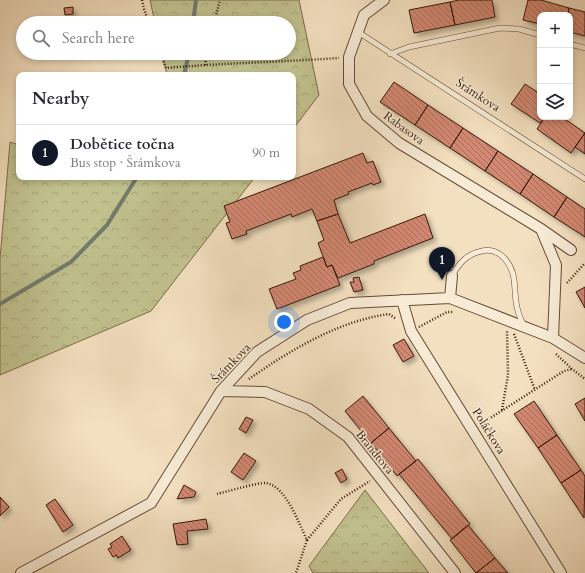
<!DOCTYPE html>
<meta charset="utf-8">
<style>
:root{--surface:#fff;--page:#f2f2f3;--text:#2b2b33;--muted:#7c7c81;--line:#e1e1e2;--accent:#111827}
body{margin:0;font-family:Cardo,serif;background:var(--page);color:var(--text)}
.controls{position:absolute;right:12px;top:12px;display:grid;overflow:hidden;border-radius:8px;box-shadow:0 2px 6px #0003}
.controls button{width:36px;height:36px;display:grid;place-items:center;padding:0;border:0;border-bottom:1px solid var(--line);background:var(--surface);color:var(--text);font:20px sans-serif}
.you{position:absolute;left:284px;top:322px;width:14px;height:14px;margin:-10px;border:3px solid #fff;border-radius:50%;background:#1a73e8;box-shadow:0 0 0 6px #1a73e833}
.badge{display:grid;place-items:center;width:26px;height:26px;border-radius:50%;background:var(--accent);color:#fff;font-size:13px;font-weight:700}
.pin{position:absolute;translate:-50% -33px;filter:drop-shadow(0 1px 2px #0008)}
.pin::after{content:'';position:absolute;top:21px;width:14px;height:12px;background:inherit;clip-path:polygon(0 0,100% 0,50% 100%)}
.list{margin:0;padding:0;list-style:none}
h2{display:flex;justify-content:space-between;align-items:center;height:52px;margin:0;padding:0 16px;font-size:17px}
h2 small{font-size:13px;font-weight:400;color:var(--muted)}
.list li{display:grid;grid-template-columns:26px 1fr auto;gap:12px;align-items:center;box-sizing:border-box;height:56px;padding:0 16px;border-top:1px solid var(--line)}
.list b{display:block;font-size:15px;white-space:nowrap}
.list p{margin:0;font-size:13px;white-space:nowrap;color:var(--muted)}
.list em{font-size:13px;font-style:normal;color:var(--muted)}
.icon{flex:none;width:22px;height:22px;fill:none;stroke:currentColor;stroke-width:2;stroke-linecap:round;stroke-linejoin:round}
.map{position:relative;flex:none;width:585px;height:573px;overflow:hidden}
.search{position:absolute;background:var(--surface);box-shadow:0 2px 6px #0003;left:16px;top:16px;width:280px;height:44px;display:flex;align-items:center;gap:10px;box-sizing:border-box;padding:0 14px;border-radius:22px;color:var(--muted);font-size:15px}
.panel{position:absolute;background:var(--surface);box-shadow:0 2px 6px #0003;left:16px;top:72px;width:280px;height:108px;border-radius:8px}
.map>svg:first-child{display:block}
</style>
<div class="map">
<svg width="585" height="573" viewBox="0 0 585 573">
<defs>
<pattern id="forest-crowns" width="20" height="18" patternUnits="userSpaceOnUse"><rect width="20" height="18" fill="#c1c18e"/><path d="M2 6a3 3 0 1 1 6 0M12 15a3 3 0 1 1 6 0" fill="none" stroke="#a6a579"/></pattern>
<pattern id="building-back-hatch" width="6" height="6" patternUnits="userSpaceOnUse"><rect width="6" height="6" fill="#d38872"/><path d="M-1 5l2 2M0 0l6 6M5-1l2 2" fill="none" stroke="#ac6e5c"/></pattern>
<filter id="shadow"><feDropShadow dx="3.5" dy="3.5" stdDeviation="2" flood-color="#0004"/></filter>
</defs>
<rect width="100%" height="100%" fill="#f3e0c0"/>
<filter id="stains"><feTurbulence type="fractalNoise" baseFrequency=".005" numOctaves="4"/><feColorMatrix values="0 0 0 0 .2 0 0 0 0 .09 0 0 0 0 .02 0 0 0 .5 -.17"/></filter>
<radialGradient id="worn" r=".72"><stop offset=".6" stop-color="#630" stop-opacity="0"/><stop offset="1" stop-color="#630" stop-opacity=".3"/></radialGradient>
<path fill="url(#forest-crowns)" stroke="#7c6c4a" d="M150 0H299L319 95 293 129V75H167L162 53H289V23H155Z
M10 142 19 145V177H125L134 180 136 177H255L151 311 0 375V259Z
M365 490 368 494 429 573H313L309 566Z"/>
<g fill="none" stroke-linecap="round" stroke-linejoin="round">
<path stroke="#737b6c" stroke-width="4" d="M193 23 196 0
M184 75 189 53
M0 304 71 262 107 225 137 177"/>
</g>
<path fill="url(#building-back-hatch)" stroke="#361807" filter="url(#shadow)" d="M459 0H492L495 17 455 25 450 2Z
M528 0H541L569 8 568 15H540V24L523 20Z
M450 2 455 25 414 33 409 10Z
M73 7V14L65 15 64 8Z
M569 8 585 12V36L570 32V15H568Z
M394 82 428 105 415 125 380 102Z
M525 84 540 94V117H545L540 123 511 104Z
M428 105 463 128 450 148 415 125Z
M545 117H562L585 133 571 153 537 129Z
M463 128 498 151 485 171 450 148Z
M585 133V154L575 147Z
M498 151 533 174 520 194 485 171Z
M363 153 367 163 373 161 381 182 373 185 372 183 348 192 349 194 334 200 338 214 317 221 312 209 292 217 291 214 246 231 247 234 232 239 226 223 230 222 224 206Z
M533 174 567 197 554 217 520 194Z
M567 197 585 209V237L554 217Z
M338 214 350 243 425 214 433 238 374 261V264L338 278 332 265 327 267 318 243 324 240 317 221Z
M323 257 327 267 332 265 340 285 277 309 269 289 296 279 293 273 301 270 300 266Z
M359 277 363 290 354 292 350 282H354L353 278Z
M585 287V308L576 292Z
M404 339 414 356 403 362 393 345Z
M363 396 389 428 371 443 345 411Z
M585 398V421L575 404Z
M534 401 557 435 538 448 514 414Z
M246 417 253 420 246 433 239 429Z
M389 428 416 461 397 476 371 443Z
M557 435 581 470 561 483 538 448Z
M244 453 256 461 243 480 231 472Z
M418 459 470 524 452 539 399 474Z
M342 469 347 479 341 483 335 473Z
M581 470 585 476 584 518 561 483Z
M184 485 196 492 194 497 177 499Z
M0 497 9 507 0 516Z
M55 499 73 525 63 532 46 505Z
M206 519 208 529 187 531 188 544 177 545 173 524Z
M468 525 495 558 476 573 450 540Z
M122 536 131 550 118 558 116 555 113 557 108 549 112 547 110 544Z
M495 558 508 573H476Z"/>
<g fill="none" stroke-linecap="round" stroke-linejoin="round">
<g stroke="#654a35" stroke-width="6">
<path id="lane" d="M358 32 585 179
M570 44 585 48
M390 54 409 47 500 28 519 29 540 35
M452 276C459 263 467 254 482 251 497 247 509 260 513 274 516 286 514 299 518 311 519 316 522 321 524 326"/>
</g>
<g stroke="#654a35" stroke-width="12">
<path id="street" d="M384 0 364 15 349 57V84L367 116 399 143 541 229 556 265 553 338
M541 229 571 250
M450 298 452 276
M402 300 411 331 561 573
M221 391 265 392 309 409 348 437 455 573
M21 573 151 503 221 391 257 352 307 320 350 303 450 298 553 338 585 358"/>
</g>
<path stroke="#361807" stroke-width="2.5" stroke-dasharray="1 2" stroke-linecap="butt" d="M142 0 144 9 149 23
M214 23 220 0
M160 53 166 68C223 63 281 62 339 58
M205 65 207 53
M567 283 585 263
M419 327 447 312H453
M514 334 535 390
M556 354 572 369 585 379
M249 379C256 374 264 369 271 364 307 341 346 320 389 314L396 319
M502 410 508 375 507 330
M481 424 564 371 572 369
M217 494C225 492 260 482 266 483 286 486 299 524 307 540L296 573
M307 540 341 499 370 481"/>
<use href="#lane" stroke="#f7ebd6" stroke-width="5"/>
<use href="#street" stroke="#f7ebd6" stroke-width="10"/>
</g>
<g text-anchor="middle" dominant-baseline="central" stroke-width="3" stroke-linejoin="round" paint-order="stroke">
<g font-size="12" fill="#361807" stroke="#f7ebd6">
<text transform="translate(478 95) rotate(33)">Šrámkova</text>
<text transform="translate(404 128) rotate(36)">Rabasova</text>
<text transform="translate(231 363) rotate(-46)">Šrámkova</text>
<text transform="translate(489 431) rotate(58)">Poláčkova</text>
<text transform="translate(375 452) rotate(51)">Brandtova</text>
</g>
</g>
<rect width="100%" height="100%" filter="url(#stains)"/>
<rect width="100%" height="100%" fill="url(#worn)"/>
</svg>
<div class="controls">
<button>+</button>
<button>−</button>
<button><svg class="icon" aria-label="layers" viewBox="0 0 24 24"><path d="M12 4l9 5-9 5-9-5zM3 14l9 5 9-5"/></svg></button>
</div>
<div class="you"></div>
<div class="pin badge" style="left:442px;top:280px">1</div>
<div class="search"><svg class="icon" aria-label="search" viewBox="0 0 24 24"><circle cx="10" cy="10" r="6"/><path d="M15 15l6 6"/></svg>Search here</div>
<section class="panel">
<h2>Nearby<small></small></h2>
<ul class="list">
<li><span class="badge">1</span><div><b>Dobětice točna</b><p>Bus stop · Šrámkova</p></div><em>90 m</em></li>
</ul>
</section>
</div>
